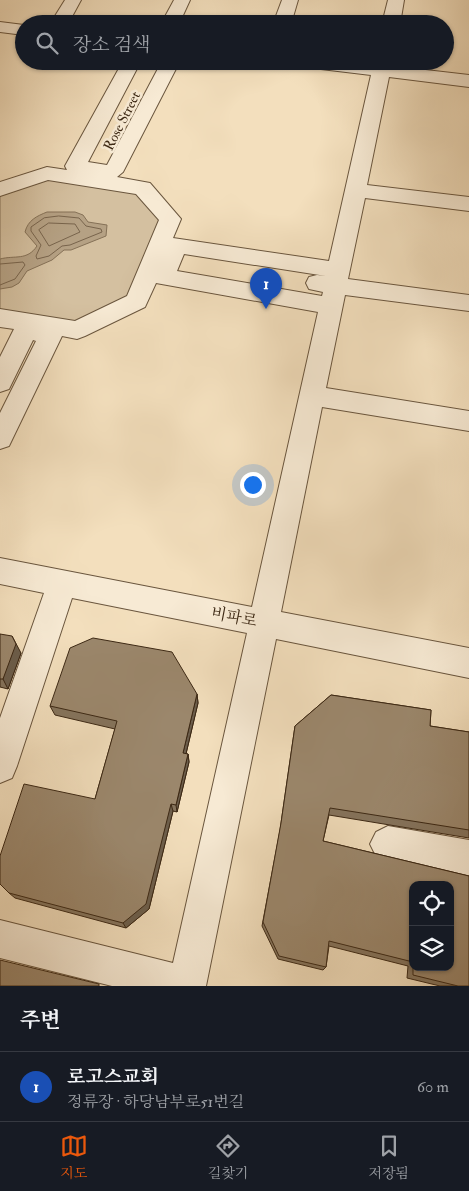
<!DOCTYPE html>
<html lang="ko">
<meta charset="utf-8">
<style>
:root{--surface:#171b24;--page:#20242c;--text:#f1f3f6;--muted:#9ea1a6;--line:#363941;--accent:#ea580c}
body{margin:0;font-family:"IM FELL Double Pica","Noto Serif KR",serif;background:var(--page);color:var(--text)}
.controls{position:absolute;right:15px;bottom:15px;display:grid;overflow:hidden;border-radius:10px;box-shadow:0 1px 4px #0004}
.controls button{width:45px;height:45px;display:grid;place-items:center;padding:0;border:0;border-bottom:1px solid var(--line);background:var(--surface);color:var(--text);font:25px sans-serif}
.you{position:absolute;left:252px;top:484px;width:18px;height:18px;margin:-12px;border:4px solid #fff;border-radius:50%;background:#1a73e8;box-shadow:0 0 0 8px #1a73e833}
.badge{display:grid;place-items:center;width:32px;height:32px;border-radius:50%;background:var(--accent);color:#fff;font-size:16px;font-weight:700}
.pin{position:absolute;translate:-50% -41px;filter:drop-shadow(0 1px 2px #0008)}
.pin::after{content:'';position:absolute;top:26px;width:18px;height:15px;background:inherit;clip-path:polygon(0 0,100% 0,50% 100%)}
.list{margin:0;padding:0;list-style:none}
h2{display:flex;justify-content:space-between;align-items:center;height:65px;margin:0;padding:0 20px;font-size:21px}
h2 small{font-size:16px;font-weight:400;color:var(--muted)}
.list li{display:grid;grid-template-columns:32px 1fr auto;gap:15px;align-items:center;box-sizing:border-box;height:70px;padding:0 20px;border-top:1px solid var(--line)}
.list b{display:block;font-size:19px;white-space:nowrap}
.list p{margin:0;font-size:16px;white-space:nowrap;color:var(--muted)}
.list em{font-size:16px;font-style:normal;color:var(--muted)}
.icon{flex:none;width:28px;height:28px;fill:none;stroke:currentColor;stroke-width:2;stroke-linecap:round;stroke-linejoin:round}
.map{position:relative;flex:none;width:469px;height:986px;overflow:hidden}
.search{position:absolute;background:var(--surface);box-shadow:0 1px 4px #0004;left:15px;right:15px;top:15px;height:55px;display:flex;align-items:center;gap:12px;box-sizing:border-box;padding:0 18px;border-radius:28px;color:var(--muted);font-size:19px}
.sheet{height:135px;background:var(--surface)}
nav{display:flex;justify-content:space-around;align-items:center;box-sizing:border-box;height:70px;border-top:1px solid var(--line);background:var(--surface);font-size:14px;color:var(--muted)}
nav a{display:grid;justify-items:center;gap:2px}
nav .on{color:var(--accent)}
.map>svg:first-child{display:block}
</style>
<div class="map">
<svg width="469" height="986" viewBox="0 0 469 986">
<rect width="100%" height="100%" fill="#f3dfbd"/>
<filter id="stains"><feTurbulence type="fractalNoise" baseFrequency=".004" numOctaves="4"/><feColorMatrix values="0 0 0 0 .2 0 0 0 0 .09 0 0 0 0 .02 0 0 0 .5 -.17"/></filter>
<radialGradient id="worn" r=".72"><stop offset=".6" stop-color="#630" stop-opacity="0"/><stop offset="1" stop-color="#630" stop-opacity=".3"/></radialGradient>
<path fill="#d4c0a0" stroke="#88745a" d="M45 179 140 194 162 219 131 298 76 322 0 310V193Z"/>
<path fill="#b5a184" stroke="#857157" d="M47 212H75L83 215 88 222 107 225 106 236 71 250H64L52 260 27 271 19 283 12 287 0 289V259C15 255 27 261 37 246L25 232C28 220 37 216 47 212Z"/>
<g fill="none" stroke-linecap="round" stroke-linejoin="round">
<path stroke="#78644c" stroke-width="1" d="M59 216 79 218 86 226 101 229 102 232 70 245 62 246 49 256 37 259 36 256 41 245 31 231V227L44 218Z
M49 223 75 224 80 232 49 246 39 230Z
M0 264 23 262 25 265 15 279 0 285"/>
<g stroke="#6a563e" stroke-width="2">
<path id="minor" d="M65 0H81L68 24H50Z
M174 0H190L179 24H161Z
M282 0H298L291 24H273Z
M388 0H404L400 24H382Z
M0 22 24 25V35L0 32Z
M123 61H141L88 162 107 165 162 61H180L123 172 117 177 150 183 181 219 173 238 329 261 371 75 296 66 290 65 287 61H346L373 64 374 61H392L391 66 469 75V87L389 77 367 185 469 197V211L365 198 348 279 469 295V311L345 295 326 388 469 411V431L322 407 281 612 469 648V678L276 639 206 986H112L0 958V920L173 963 247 633 72 598 17 766 12 778 0 783V718L44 593 0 584V558L252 607 318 312 156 283 145 307 85 336 77 339 62 336 9 446 0 449V413L36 341 33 340 9 389 0 392V357L14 329 0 327V309L75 321 127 296 159 220 136 194 48 180 0 196V182L47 167 67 170 65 166ZM184 254 326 276 317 275 309 277 306 283 309 289 323 292 322 296 177 271Z
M388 826 469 840V876L388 862 376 856 370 844 376 832Z"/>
</g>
<use href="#minor" fill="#f7ead4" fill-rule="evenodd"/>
</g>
<path fill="#85745d" stroke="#3c2814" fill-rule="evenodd" d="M0 634 21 653 8 689 0 687Z
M197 694 198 703 186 754H188L189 762 177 812 173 811 149 909 126 928 15 898 9 893 95 799 115 729 55 715 50 706Z
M331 695 431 710 430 726 469 732V838L329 815 323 841 469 876V986H440L407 978 408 966 329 946 326 967 323 970 278 959 262 926 280 830 295 726ZM413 885H450V967H413Z"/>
<path fill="#6c5e4c" stroke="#3c2814" d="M12 636 21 653 8 689 3 679Z
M197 694 198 703 184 762 183 753Z
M188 754 189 762 177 812 176 805Z
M171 804 173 811 149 909 126 928 123 923Z"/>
<path fill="#9b876c" stroke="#3c2814" d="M0 634 12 636 16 644 3 679H0Z
M93 638 172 652 197 694 183 753 188 754 176 805 171 804 146 904 123 923 9 893 0 884V856L24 784 95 799 117 721 50 706 70 648Z
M331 695 431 710 430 726 469 732V830L330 808 323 841 469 876V986H458L413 975V967H450V885H413V962L329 941 326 967 279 956 263 922 281 823 295 726Z
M0 960 99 984V986H0Z"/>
<g text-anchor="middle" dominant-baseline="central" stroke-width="5" stroke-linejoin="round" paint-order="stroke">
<g font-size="14" fill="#3c2814" stroke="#f7ead4">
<text transform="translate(122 121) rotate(-63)">Rose Street</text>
</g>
<g font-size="16" fill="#3c2814" stroke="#f7ead4">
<text transform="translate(234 617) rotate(11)">비파로</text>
</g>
</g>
<rect width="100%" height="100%" filter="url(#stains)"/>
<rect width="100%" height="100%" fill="url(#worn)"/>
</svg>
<div class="controls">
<button><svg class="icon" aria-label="locate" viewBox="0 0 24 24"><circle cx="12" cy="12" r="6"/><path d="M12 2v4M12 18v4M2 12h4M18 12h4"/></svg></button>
<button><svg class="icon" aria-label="layers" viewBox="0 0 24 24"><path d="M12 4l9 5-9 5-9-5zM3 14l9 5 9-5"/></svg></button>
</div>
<div class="you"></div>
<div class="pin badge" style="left:266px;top:309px;background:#1a4fb4">1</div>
<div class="search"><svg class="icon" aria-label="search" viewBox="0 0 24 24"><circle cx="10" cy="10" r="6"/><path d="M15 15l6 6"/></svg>장소 검색</div>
</div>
<section class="sheet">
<h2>주변<small></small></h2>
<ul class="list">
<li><span class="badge" style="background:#1a4fb4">1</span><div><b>로고스교회</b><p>정류장 · 하당남부로51번길</p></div><em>60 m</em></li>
</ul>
</section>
<nav>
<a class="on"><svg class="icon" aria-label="map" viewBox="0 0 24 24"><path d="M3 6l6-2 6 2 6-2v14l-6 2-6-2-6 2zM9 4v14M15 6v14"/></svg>지도</a>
<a><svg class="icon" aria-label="directions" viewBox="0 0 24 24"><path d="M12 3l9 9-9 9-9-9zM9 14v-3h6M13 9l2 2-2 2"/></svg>길찾기</a>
<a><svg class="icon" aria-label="saved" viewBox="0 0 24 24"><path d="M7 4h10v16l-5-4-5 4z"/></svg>저장됨</a>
</nav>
